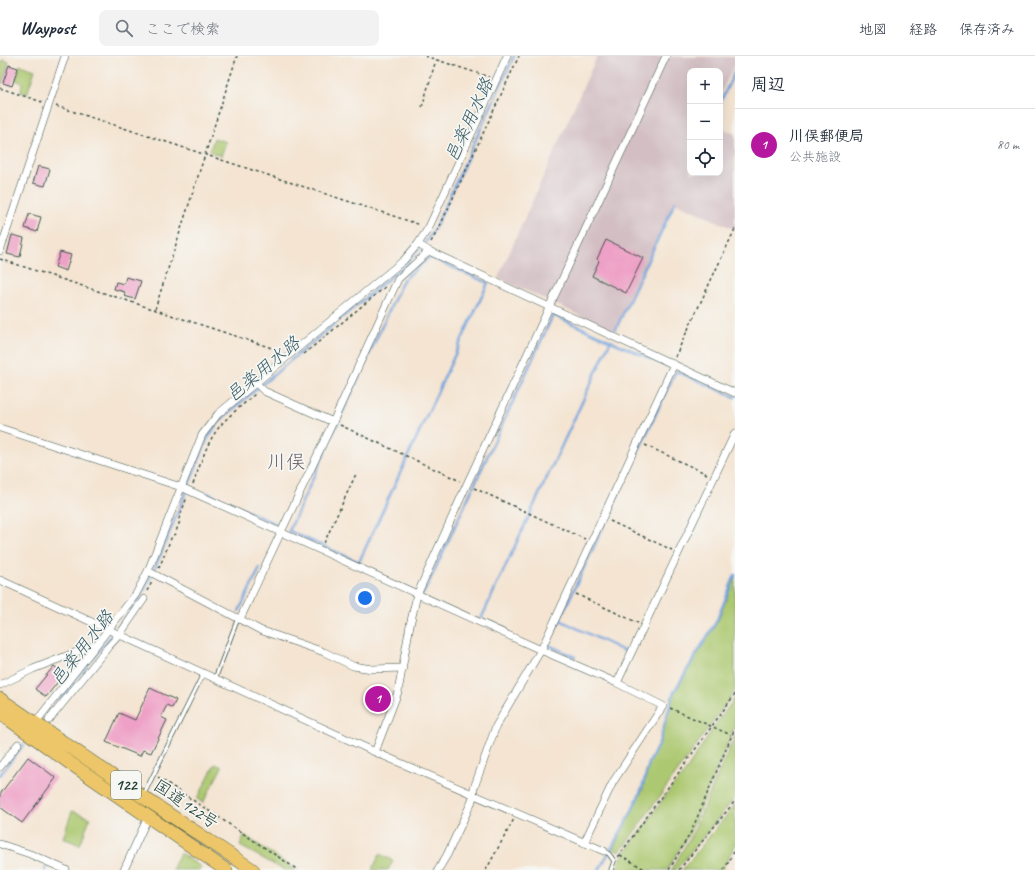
<!DOCTYPE html>
<html lang="ja">
<meta charset="utf-8">
<style>
:root{--surface:#fff;--page:#f2f2f3;--text:#1f2937;--muted:#747a83;--line:#e0e1e3;--accent:#b5179e}
body{margin:0;font-family:Caveat,"Klee One",sans-serif;background:var(--page);color:var(--text)}
.controls{position:absolute;right:12px;top:12px;display:grid;overflow:hidden;border-radius:8px;box-shadow:0 4px 16px #0002}
.controls button{width:36px;height:36px;display:grid;place-items:center;padding:0;border:0;border-bottom:1px solid var(--line);background:var(--surface);color:var(--text);font:20px sans-serif}
.you{position:absolute;left:365px;top:542px;width:14px;height:14px;margin:-10px;border:3px solid #fff;border-radius:50%;background:#1a73e8;box-shadow:0 0 0 6px #1a73e833}
.badge{display:grid;place-items:center;width:26px;height:26px;border-radius:50%;background:var(--accent);color:#fff;font-size:13px;font-weight:700}
.pin{position:absolute;translate:-50% -50%;border:2px solid #fff;box-shadow:0 1px 4px #0006}
.list{margin:0;padding:0;list-style:none}
h2{display:flex;justify-content:space-between;align-items:center;height:52px;margin:0;padding:0 16px;font-size:17px}
h2 small{font-size:13px;font-weight:400;color:var(--muted)}
.list li{display:grid;grid-template-columns:26px 1fr auto;gap:12px;align-items:center;box-sizing:border-box;height:72px;padding:0 16px;border-top:1px solid var(--line)}
.list b{display:block;font-size:15px;white-space:nowrap}
.list p{margin:0;font-size:13px;white-space:nowrap;color:var(--muted)}
.list em{font-size:13px;font-style:normal;color:var(--muted)}
.icon{flex:none;width:22px;height:22px;fill:none;stroke:currentColor;stroke-width:2;stroke-linecap:round;stroke-linejoin:round}
.map{position:relative;flex:none;width:735px;height:814px;overflow:hidden}
header{display:flex;align-items:center;gap:24px;box-sizing:border-box;height:56px;padding:0 20px;background:var(--surface);border-bottom:1px solid var(--line)}
header strong{font-size:19px}
nav{display:flex;gap:22px;margin-inline-start:auto;font-size:14px}
.search{width:280px;height:36px;background:var(--page);display:flex;align-items:center;gap:10px;box-sizing:border-box;padding:0 14px;border-radius:8px;color:var(--muted);font-size:15px}
main{display:flex}
aside{flex:1;background:var(--surface)}
.map>svg:first-child{display:block}
</style>
<header>
<strong>Waypost</strong>
<div class="search"><svg class="icon" aria-label="search" viewBox="0 0 24 24"><circle cx="10" cy="10" r="6"/><path d="M15 15l6 6"/></svg>ここで検索</div>
<nav><a>地図</a><a>経路</a><a>保存済み</a></nav>
</header>
<main>
<div class="map">
<svg width="735" height="814" viewBox="0 0 735 814">
<rect width="100%" height="100%" fill="#f6f6f2"/>
<filter id="ink" filterUnits="userSpaceOnUse"><feTurbulence type="fractalNoise" baseFrequency=".025" numOctaves="2"/><feDisplacementMap in="SourceGraphic" scale="8" xChannelSelector="R" yChannelSelector="G"/><feConvolveMatrix kernelMatrix="1 2 1 2 8 2 1 2 1" color-interpolation-filters="sRGB"/></filter>
<filter id="wash" filterUnits="userSpaceOnUse"><feTurbulence type="fractalNoise" baseFrequency=".012" numOctaves="4" result="noise"/><feDisplacementMap in="SourceGraphic" scale="16" xChannelSelector="R" yChannelSelector="G"/><feGaussianBlur stdDeviation="0.9" result="paint"/><feColorMatrix in="noise" values="0 0 0 0 0 0 0 0 0 0 0 0 0 0 0 0 0 1.4 0 .05"/><feComposite in="paint" operator="in"/></filter>
<g filter="url(#wash)">
<rect width="100%" height="100%" fill="#f4e4d1"/>
<path fill="#d2bec3" d="M597 0 735 1V7L720 39V15H690V117H720V71L735 78V170L734 173 674 146 614 275 498 222Z"/>
<path fill="#acc86f" stroke="#668252" d="M3 4 9 6 2 28 0 27V16Z
M20 9 35 14 27 38 21 36 22 27 16 24Z
M214 82 226 86 221 100 211 96 210 94Z
M735 521V635L620 796 613 793 643 733 649 707 660 687 674 636 718 565Z
M735 642V670L690 776 667 814H615L623 799 672 731 682 721 715 669Z
M735 679V742L676 814H671L693 776Z
M215 708 222 711 203 747 197 743Z
M735 749V789L722 814H682Z
M72 755 90 762 80 789 63 782Z
M244 779 296 814H284L240 790Z
M180 797 201 811 200 814H172Z
M380 798 393 805 388 814H372Z"/>
<g fill="none" stroke-linecap="round" stroke-linejoin="round">
<path stroke="#73a4dd" stroke-width="2.5" d="M720 47 735 15
M430 201 488 227 359 506 289 475 403 224Z
M616 273 675 146
M207 437 280 470
M424 537 553 259 667 310
M239 555 260 512
M481 563 611 284
M560 564 630 598
M575 601 548 589 676 315 735 341
M46 661 133 552 145 533 160 500 207 384 216 369 227 358 408 206C420 195 428 184 436 170L514 0
M0 719 24 688
M45 814 46 812
M599 814 631 757 642 732 649 707 659 687 674 636 716 566 735 519"/>
</g>
<g id="blocks">
<path fill="#eea0c6" d="M9 9 18 12 12 30 3 27Z
M38 110 50 113 45 130 33 127Z
M29 158 41 161 37 176 25 172Z
M12 179 24 182 20 201 7 198Z
M606 184 643 202 626 237 592 220 599 205 597 203Z
M60 196 71 199 66 215 55 211Z
M126 221 141 225 135 243 124 240 125 236 114 233 116 226 124 228Z
M54 610 64 618 46 641 35 633Z
M373 630 390 636 383 655 367 649Z
M150 632 176 644 172 652 167 649 161 661 167 664 151 697 143 694 140 700 106 686 119 657 135 664Z
M28 701 56 722 22 767 0 751V738Z"/>
</g>
</g>
<g filter="url(#ink)">
<use href="#blocks" fill-opacity="0" stroke="#3f564c" stroke-width="1"/>
<g fill="none" stroke-linecap="round" stroke-linejoin="round">
<g stroke="#3f564c" stroke-width="5">
<path id="lane" d="M215 623 238 562
M144 738 203 618
M604 795 609 798 614 805 611 814"/>
</g>
<g stroke="#3f564c" stroke-width="8">
<path id="street" d="M418 188 429 195 735 337
M0 195 65 0
M255 326 264 335 333 366
M0 372 181 431 541 594 617 627 663 650 613 726 584 787
M148 515 260 574 324 596 353 610 372 613 403 612
M0 524 375 696 604 795
M240 563 333 366 398 223 429 195
M617 627 735 377
M0 629 33 613 97 588
M49 664 108 591 120 578 144 543
M35 667 136 538 148 515 202 379 218 358 404 204 418 188 429 171 507 0
M375 696 398 636 410 569 417 539 467 428 666 0
M0 711 18 688
M0 788 30 798 66 814
M124 814 148 761
M438 814 447 799 472 745 474 732 496 670 541 594 674 308"/>
</g>
<g stroke="#3f564c" stroke-width="14">
<path id="highway" d="M0 643 143 741 253 814
M0 657 70 707 226 814"/>
</g>
<path stroke="#3f564c" stroke-width="1.5" stroke-dasharray="3 3" stroke-linecap="butt" d="M425 0 489 21
M0 32 42 46
M56 50 421 169
M422 51 436 4
M431 186 439 172 519 0
M0 203 281 295
M155 253 237 0
M304 298 385 231
M675 301 735 173
M340 369 460 425
M645 389 707 418
M193 428C200 411 205 390 217 374 227 360 242 350 255 338
M474 432 585 483
M610 465 672 494
M324 487 356 418
M159 512 172 480 175 478 180 465 179 463 187 441
M147 535 152 526
M576 538 638 567
M670 652 731 679
M158 721 298 814
M620 799 646 814
M618 801 735 638
M486 814 514 763
M669 814 691 776 735 672
M679 814 735 745
M724 814 735 794"/>
<use href="#lane" stroke="#fff" stroke-width="3.5"/>
<use href="#street" stroke="#fff" stroke-width="7"/>
<use href="#highway" stroke="#ecc669" stroke-width="13"/>
</g>
</g>
<g text-anchor="middle" dominant-baseline="central" stroke-width="3.5" stroke-linejoin="round" paint-order="stroke">
<rect fill="#f6f6f2" stroke="#60746d" stroke-width="1" x="111" y="715" width="30" height="28" rx="3"/>
<g font-size="16" font-weight="bold" fill="#1f3d34">
<text x="126" y="729">122</text>
</g>
<g font-size="17" fill="#1f3d34" stroke="#f6f6f2">
<text transform="translate(186 748) rotate(34)">国道122号</text>
</g>
<g font-size="18" font-style="italic" fill="#385c67" stroke="#f6f6f2">
<text transform="translate(469 64) rotate(-65)">邑楽用水路</text>
<text transform="translate(263 313) rotate(-40)">邑楽用水路</text>
<text transform="translate(82 592) rotate(-52)">邑楽用水路</text>
</g>
<g font-size="19" fill="#676067" stroke="#f6f6f2">
<text x="286" y="406">川俣</text>
</g>
</g>
</svg>
<div class="controls">
<button>+</button>
<button>−</button>
<button><svg class="icon" aria-label="locate" viewBox="0 0 24 24"><circle cx="12" cy="12" r="6"/><path d="M12 2v4M12 18v4M2 12h4M18 12h4"/></svg></button>
</div>
<div class="you"></div>
<div class="pin badge" style="left:378px;top:643px">1</div>
</div>
<aside>
<h2>周辺<small></small></h2>
<ul class="list">
<li><span class="badge">1</span><div><b>川俣郵便局</b><p>公共施設</p></div><em>80 m</em></li>
</ul>
</aside>
</main>
